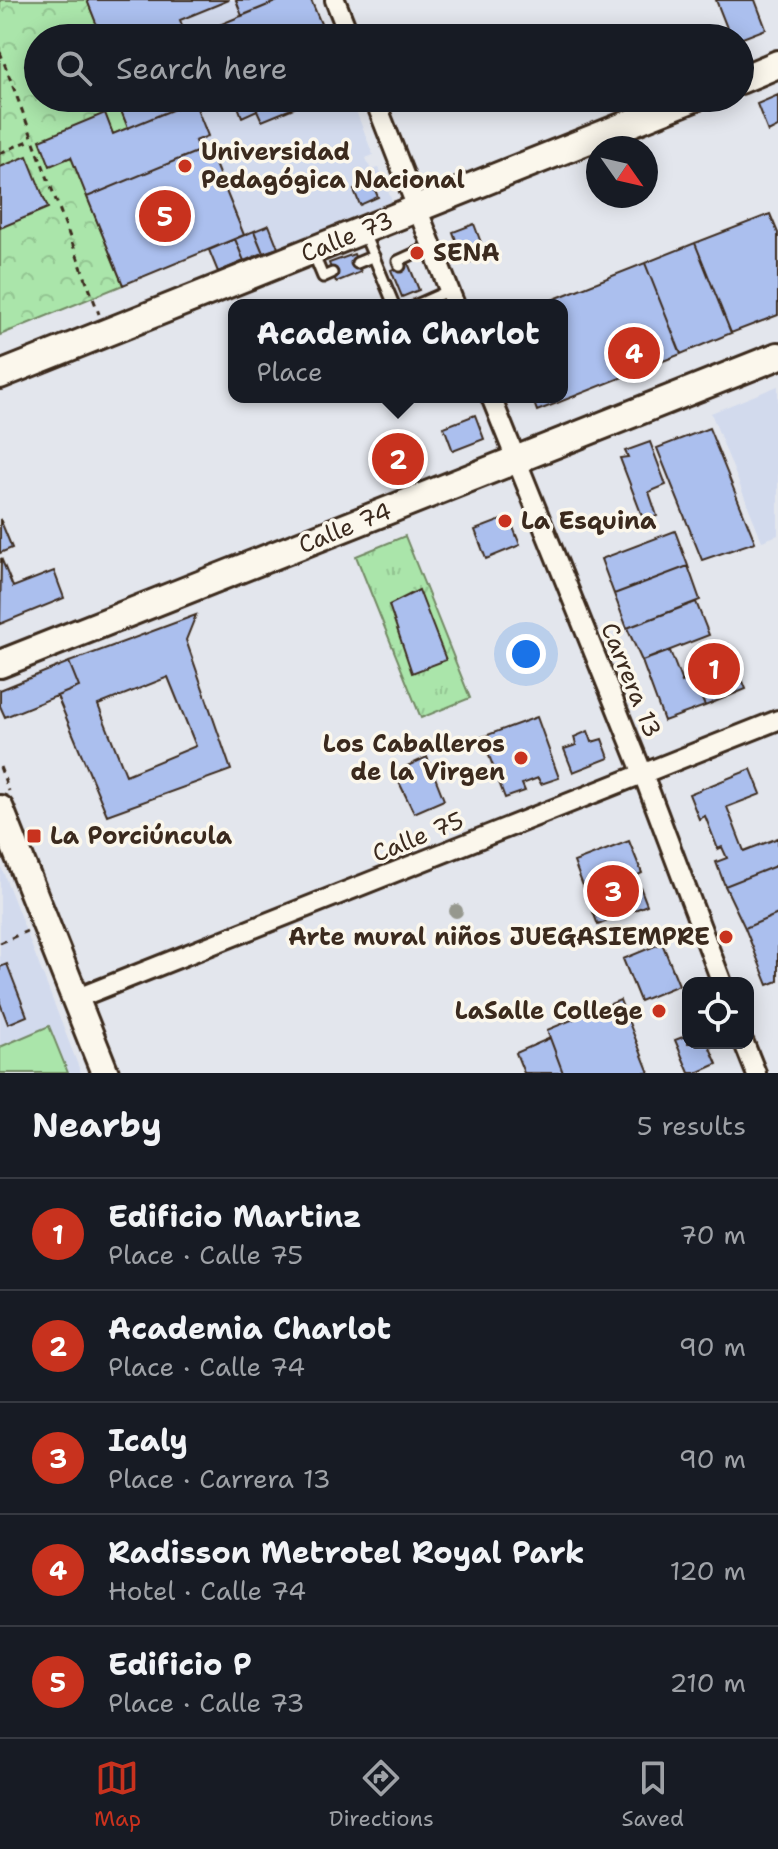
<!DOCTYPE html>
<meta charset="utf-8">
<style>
:root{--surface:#171b24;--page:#20242c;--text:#f1f3f6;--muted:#9ea1a6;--line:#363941;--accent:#c8321e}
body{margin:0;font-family:"Shantell Sans",sans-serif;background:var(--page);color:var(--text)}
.controls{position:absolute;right:24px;bottom:24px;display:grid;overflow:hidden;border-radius:16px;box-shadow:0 4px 20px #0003}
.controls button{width:72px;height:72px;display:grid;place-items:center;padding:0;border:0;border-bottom:2px solid var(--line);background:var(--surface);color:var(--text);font:40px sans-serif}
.compass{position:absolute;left:586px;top:136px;width:72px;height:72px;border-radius:50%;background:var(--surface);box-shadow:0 4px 20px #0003;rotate:124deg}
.you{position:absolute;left:526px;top:654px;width:28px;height:28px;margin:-20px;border:6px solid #fff;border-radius:50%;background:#1a73e8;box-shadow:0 0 0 12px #1a73e833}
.badge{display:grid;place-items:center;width:52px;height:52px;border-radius:50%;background:var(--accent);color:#fff;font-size:26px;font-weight:700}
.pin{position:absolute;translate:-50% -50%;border:4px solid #fff;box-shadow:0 2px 8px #0006}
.popup{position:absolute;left:228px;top:299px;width:340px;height:104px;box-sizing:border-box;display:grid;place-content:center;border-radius:16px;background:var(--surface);filter:drop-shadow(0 2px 6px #0005);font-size:26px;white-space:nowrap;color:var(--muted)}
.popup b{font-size:30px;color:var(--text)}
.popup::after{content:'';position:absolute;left:50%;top:100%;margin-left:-16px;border:16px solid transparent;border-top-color:var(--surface)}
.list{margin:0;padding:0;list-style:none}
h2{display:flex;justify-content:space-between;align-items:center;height:104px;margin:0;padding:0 32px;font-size:34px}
h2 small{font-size:26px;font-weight:400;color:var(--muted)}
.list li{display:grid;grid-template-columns:52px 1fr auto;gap:24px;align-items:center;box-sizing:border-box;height:112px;padding:0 32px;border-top:2px solid var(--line)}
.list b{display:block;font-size:30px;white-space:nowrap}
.list p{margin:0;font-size:26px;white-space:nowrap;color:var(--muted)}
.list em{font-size:26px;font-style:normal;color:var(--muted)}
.icon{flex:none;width:44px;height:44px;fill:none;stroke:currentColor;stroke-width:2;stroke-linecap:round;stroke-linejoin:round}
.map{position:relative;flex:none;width:778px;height:1073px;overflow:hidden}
.search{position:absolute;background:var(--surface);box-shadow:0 4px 20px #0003;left:24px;right:24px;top:24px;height:88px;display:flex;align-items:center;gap:20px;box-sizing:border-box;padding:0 28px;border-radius:44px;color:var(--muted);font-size:30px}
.sheet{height:664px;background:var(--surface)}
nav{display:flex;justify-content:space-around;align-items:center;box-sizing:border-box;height:112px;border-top:2px solid var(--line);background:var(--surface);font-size:22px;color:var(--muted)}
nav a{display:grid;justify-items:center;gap:4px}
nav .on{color:var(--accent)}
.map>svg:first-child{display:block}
</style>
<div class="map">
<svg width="778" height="1073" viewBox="0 0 778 1073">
<defs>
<pattern id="grass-tufts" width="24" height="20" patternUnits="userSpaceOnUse" patternTransform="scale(2)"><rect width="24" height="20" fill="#aae5aa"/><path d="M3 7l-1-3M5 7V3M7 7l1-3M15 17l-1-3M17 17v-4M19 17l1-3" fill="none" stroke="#93c592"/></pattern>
<pattern id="park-crowns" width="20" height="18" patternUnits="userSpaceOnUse" patternTransform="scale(2)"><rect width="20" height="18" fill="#aae5aa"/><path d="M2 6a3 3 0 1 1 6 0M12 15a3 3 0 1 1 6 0" fill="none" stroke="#93c592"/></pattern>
</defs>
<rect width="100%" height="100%" fill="#e3e6ed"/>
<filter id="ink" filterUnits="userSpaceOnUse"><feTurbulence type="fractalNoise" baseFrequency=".0125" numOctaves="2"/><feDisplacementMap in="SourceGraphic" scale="16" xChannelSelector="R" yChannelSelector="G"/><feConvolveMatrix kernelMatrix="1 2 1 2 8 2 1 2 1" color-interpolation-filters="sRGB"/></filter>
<g filter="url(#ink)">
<path fill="#d2daed" d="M0 0H311L327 38H38V98H351L373 155 366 158 371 170 379 168 392 201 218 272 209 250 0 335Z
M778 386V535L762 541 711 413Z
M0 864 81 1073H0Z"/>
<path fill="url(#grass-tufts)" stroke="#728864" stroke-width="2" d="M405 536 470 698 421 718 356 556Z"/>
<path fill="url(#park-crowns)" stroke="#728864" stroke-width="2" d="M0 0H87L102 38H38V98H116L128 128 113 134 105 114 50 165 71 157 123 285 0 335Z"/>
<path fill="#aae5aa" stroke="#728864" stroke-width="2" d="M49 1026 68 1073H0V1047Z"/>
<path fill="#abbfee" stroke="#3b2a1e" stroke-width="2" fill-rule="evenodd" d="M87 0H229L180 20 187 38H102Z
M236 0H280L242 16Z
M280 0H311L327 38H211L207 30Z
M716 0H755L766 29 740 39 731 38Z
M778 95V127L768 132 757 104Z
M116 98H201L128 128Z
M235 98H318L262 121 257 110 242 117Z
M194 101 208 136 195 141 199 151 87 197 71 157 50 166 40 140 105 113 113 134Z
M208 147 244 235 123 285 87 197Z
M27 156 48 208 0 228V167Z
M372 183 378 197 360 205 354 190Z
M770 214 778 233V315L731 333 695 243Z
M474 224 486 256 465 264 453 232Z
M269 225 278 248 263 253 254 231Z
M254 231 263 253 244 261 235 239Z
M235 239 244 261 218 272 209 250Z
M695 243 731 333 681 354 645 263Z
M354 254 361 272 336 282 329 263Z
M408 263 419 290 402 297 391 270Z
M645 263 681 354 537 411 532 397H562V305H539Z
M475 415 484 439 453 451 444 427Z
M709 428 755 542 702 560 657 448Z
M404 441 412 468 392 473 384 449Z
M650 442 666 485 649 492 657 516 644 521 620 458 628 457 625 451Z
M509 517 520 545 486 559 475 530Z
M0 519 12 548 0 553Z
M675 531 688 566 614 594 601 559Z
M1 558 13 587 54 571 64 598 0 624Z
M688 566 700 600 627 628 614 594Z
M419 590 446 660 412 673 389 605Z
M696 602 709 635 642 661 627 628Z
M196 615 186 640 231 770 107 815 57 696 79 687 69 662ZM168 677 196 746 126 775 98 705Z
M728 644 746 689 705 706 686 661Z
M670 651 682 682 693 678 705 706 664 721 642 661Z
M69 662 79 687 5 717 0 706V690Z
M537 717 559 778 541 784 538 778 522 784 525 791 505 798 482 737Z
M588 731 592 742 602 739 609 758 573 772 564 749 576 745 574 737Z
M427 757 444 800 414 813 394 772Z
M751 769 761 794 727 807 744 851 778 838V865L725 886 716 862 727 858 722 847 718 849 705 816 699 819 689 794Z
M629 841 642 873 636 876 647 905 598 925 574 862Z
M778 865V914L745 928 725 886Z
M778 914V981L768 985 745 928Z
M662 943 679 985 640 1001 623 959Z
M7 964 27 1016 8 1024 0 1003V967Z
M620 1000 649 1073H563L547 1030Z
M688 1035V1043H708L717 1064 697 1073H689L675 1040Z
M550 1038 563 1073H524L516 1053Z"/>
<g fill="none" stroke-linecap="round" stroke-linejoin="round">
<g stroke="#3b2a1e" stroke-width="15">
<path id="lane" d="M363 231 394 305
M313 253 323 277 332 273
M357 263 374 256
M400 266 398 261 433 245
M416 305 450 290"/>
</g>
<g stroke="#3b2a1e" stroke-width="24">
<path id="street" d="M335 0 350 38
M374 98 455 305
M491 397 643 774 722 983
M75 999 778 720
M744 1043 756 1073"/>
</g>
<g stroke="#3b2a1e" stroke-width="32">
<path id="secondary" d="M740 80 778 64
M0 375 694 98
M0 664 778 356
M0 809 105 1073"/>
</g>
<path stroke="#3b2a1e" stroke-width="3" stroke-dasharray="6 6" stroke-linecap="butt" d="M0 52 99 314
M0 153 33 139
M0 767 9 791
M0 943 27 931"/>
<use href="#lane" stroke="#fbf7ec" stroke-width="9"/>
<use href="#street" stroke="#fbf7ec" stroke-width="18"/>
<use href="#secondary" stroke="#fbf7ec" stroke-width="26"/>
</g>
<circle fill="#96988e" cx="456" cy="911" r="7"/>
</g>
<g fill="#c8321e" stroke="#fbf7ec" stroke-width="3">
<circle cx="185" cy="166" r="8"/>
<circle cx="417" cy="253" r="8"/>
<circle cx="505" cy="521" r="8"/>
<circle cx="521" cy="758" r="8"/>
<rect x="26" y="828" width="16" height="16" rx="4"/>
<circle cx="726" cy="937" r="8"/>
<circle cx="659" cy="1011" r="8"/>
</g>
<g text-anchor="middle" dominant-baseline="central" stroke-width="7" stroke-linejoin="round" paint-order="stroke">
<g font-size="24" font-weight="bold" fill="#3b2a1e" stroke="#fbf7ec" text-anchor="start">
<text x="201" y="152">Universidad<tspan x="201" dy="28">Pedagógica Nacional</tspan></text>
<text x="433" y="253">SENA</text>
<text x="521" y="521">La Esquina</text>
<text x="505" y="744" text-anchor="end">Los Caballeros<tspan x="505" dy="28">de la Virgen</tspan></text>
<text x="50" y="836">La Porciúncula</text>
<text x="710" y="937" text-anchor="end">Arte mural niños JUEGASIEMPRE</text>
<text x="643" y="1011" text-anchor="end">LaSalle College</text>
</g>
<g font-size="24" fill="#3b2a1e" stroke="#fbf7ec">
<text transform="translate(347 237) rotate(-22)">Calle 73</text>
<text transform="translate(345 528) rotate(-22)">Calle 74</text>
<text transform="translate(631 680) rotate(68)">Carrera 13</text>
<text transform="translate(418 837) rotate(-22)">Calle 75</text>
</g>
</g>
</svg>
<div class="controls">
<button><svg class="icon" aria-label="locate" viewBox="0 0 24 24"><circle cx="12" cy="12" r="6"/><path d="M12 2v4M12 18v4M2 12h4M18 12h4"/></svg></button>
</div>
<svg class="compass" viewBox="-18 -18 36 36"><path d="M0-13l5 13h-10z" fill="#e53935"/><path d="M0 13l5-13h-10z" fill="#9ea1a6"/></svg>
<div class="you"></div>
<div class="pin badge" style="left:714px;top:669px">1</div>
<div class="pin badge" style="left:398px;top:459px">2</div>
<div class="popup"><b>Academia Charlot</b>Place</div>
<div class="pin badge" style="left:613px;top:891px">3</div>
<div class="pin badge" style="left:634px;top:353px">4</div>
<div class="pin badge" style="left:165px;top:216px">5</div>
<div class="search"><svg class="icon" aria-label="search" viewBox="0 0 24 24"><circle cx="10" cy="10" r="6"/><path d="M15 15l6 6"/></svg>Search here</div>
</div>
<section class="sheet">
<h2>Nearby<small>5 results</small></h2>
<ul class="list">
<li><span class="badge">1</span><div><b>Edificio Martinz</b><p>Place · Calle 75</p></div><em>70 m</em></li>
<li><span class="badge">2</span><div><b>Academia Charlot</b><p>Place · Calle 74</p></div><em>90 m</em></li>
<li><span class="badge">3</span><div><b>Icaly</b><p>Place · Carrera 13</p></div><em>90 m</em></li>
<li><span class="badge">4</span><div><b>Radisson Metrotel Royal Park</b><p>Hotel · Calle 74</p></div><em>120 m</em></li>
<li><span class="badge">5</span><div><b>Edificio P</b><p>Place · Calle 73</p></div><em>210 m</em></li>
</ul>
</section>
<nav>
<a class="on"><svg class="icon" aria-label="map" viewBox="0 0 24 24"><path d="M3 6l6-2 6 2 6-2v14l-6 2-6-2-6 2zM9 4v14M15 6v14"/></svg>Map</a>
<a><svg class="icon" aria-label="directions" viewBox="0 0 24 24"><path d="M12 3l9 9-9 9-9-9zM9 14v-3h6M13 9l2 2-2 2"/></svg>Directions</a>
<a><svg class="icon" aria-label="saved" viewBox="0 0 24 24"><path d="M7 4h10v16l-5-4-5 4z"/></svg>Saved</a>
</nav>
